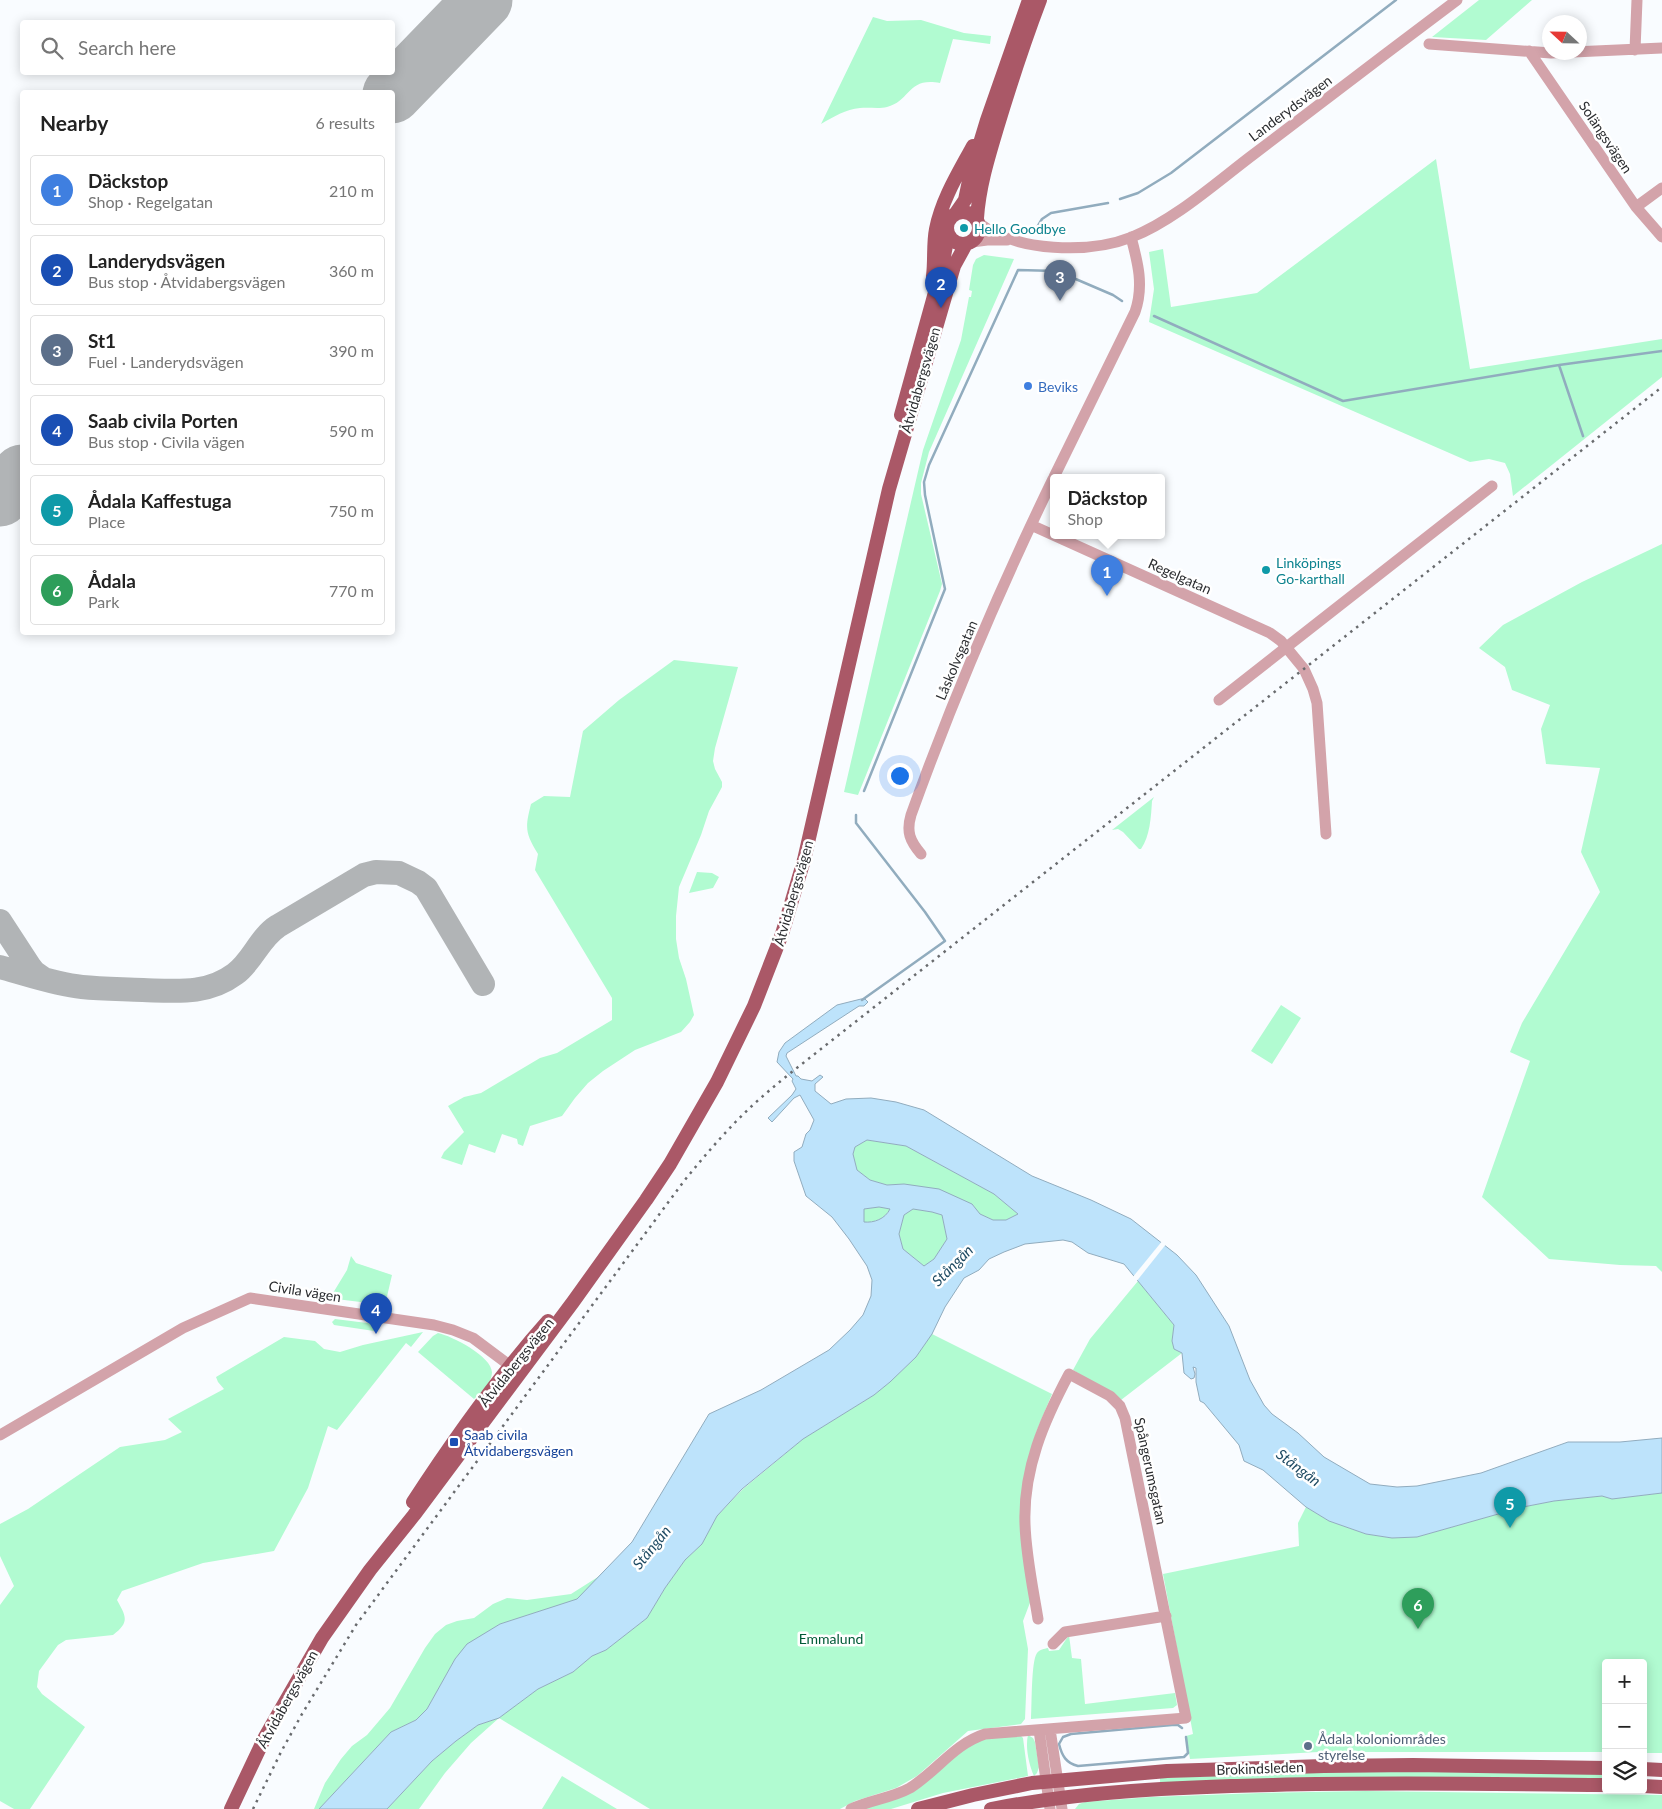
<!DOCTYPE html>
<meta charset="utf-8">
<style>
:root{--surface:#fff;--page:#f6f6f6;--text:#222;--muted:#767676;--line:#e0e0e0;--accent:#0b8043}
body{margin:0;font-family:Lato,sans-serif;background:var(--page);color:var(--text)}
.controls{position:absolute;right:15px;bottom:15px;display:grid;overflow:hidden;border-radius:5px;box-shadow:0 2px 12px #0003}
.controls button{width:45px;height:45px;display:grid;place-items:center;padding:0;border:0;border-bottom:1px solid var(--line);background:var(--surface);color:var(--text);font:25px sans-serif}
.compass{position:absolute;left:1542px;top:15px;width:45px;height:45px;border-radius:50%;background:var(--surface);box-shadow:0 2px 12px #0003;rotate:292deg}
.you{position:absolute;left:899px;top:775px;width:18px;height:18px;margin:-12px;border:4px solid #fff;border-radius:50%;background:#1a73e8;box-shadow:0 0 0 8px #1a73e833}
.badge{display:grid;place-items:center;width:32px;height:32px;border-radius:50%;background:var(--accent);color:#fff;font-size:16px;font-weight:700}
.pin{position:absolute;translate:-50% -41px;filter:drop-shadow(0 1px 2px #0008)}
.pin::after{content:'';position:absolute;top:26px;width:18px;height:15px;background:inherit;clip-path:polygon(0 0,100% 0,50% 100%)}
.popup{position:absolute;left:1050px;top:474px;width:115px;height:65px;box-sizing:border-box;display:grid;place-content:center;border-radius:5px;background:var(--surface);filter:drop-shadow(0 1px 4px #0005);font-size:16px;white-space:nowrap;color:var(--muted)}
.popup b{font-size:19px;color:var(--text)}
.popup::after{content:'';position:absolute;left:50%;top:100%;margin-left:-10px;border:10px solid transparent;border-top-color:var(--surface)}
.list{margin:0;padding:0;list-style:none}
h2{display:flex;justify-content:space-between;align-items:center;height:65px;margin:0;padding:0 20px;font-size:21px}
h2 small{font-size:16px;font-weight:400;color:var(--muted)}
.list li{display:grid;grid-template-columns:32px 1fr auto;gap:15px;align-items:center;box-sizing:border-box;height:70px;margin:0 10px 10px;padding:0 10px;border:1px solid var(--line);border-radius:5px}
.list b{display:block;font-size:19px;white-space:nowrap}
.list p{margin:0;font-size:16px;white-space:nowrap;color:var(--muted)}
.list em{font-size:16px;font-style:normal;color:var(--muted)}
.icon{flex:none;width:28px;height:28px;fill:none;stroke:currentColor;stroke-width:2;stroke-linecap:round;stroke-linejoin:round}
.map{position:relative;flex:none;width:1662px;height:1809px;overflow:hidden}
.search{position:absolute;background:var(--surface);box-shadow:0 2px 12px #0003;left:20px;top:20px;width:375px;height:55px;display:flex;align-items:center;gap:12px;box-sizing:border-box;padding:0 18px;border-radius:5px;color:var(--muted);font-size:19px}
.panel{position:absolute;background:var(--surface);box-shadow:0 2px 12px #0003;left:20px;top:90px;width:375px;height:545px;border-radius:5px}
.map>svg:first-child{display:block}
</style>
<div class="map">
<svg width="1662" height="1809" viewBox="0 0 1662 1809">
<rect width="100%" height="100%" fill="#f9fcff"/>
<path fill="#b1fbd1" d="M1479 0H1532L1486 40 1432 37Z
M873 17 887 21 921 20 964 33 991 36 990 44 953 39 940 83C907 77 911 101 887 107 879 109 869 107 860 108 846 109 833 117 821 124Z
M1436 159 1470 369 1662 339V377L1513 496 1510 474 1505 463 1489 459 1470 462 1149 322 1154 289 1149 252 1163 249 1171 307 1257 293Z
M984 255 1014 259 929 452 921 483V494L942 584 940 591 858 795 844 792 923 450 961 340 969 297H971L972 291 969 290 973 265 976 259Z
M1662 544V1272L1656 1266 1620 1265 1549 1259 1482 1197 1530 1061 1510 1052 1522 1023 1600 892 1581 852 1600 768 1546 764 1541 729 1550 705 1512 690 1505 667 1479 648 1503 625 1582 582Z
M674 660 738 667 715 748 713 761 715 769 722 782V787L709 811 701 835 679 887 676 916V939L679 958 686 979 694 1015 690 1022 681 1032 635 1050 603 1071 588 1083 575 1098 562 1116 530 1126 523 1146 518 1144 517 1139 502 1134 495 1153 469 1144 462 1165 441 1158 444 1152 464 1132 448 1106 464 1097 481 1093 540 1058 557 1053 612 1020V998L535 870 538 854C525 833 525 828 531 804L544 796 570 797 583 731 619 700Z
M1154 797 1152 801C1151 817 1150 836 1141 849H1139L1123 832 1118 829 1112 830Z
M697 872 712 873 719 877 713 888 689 893Z
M1281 1005 1301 1018 1272 1064 1251 1051Z
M867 1140 906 1146 994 1194 1018 1214 1006 1220H993L980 1214 972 1204 904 1184 887 1185 870 1180 857 1170 853 1154 855 1147Z
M879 1207 890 1209C885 1219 874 1223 864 1222V1209Z
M913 1209 932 1212 942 1215 947 1239 934 1259 924 1266 903 1249 899 1234 904 1215Z
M351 1256 356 1263 392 1275 385 1305 336 1299 333 1297V1293L347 1270Z
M1138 1281 1174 1325 1172 1341 1174 1349 1182 1353 1121 1400 1073 1370 1090 1339Z
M335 1319 375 1324 378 1327 374 1331 334 1325 332 1322Z
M423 1332 411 1347 406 1343 337 1430 328 1426 308 1488 274 1551 203 1563 122 1591 117 1600C125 1615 131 1622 113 1635L66 1640 58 1645 39 1671 37 1687 42 1694 85 1727 30 1809H14L0 1801V1605L14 1586 0 1556V1524L28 1509 120 1447 165 1440 182 1432 168 1419 224 1389 218 1382 216 1377 284 1337 315 1341 324 1349 340 1352 363 1345Z
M438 1333C452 1336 493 1357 492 1373 491 1384 482 1392 474 1399L418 1352 433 1336Z
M932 1334 1052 1394 1037 1430 1029 1455 1031 1600 1023 1621 1028 1649 1025 1719 1021 1724 968 1731 917 1776 896 1788 855 1801 840 1809H650L499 1718 471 1743 445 1773 419 1809H387L432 1761 456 1741 478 1725 499 1718 538 1689 573 1672 592 1656 606 1650 647 1618 665 1588 685 1560 702 1544 717 1516 743 1489 803 1439 874 1395 890 1382 916 1357Z
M1662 1493V1753H1643V1663H1606V1752H1318L1190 1759 1186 1736 1193 1734 1163 1574 1299 1546 1298 1523 1306 1507 1329 1521 1366 1534 1392 1538 1417 1537 1523 1507 1554 1501 1602 1496 1612 1499Z
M601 1575 577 1600 500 1624 468 1644 455 1659 427 1709 416 1720 391 1732 319 1809H314L325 1783 341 1759 352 1746 367 1735 390 1708 425 1648 435 1634 446 1625 457 1621 474 1618 493 1604 507 1598 527 1600 571 1594Z
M1069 1635 1072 1658 1081 1659 1085 1704 1175 1693 1177 1705 1173 1708 1031 1719C1032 1706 1031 1661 1037 1653 1040 1649 1044 1649 1048 1648L1049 1651 1059 1650Z
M1028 1735 1033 1738 1035 1742 1039 1767 1037 1773 1034 1776C1029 1765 1025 1747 1028 1735Z
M1021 1736 1023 1738 1028 1776 943 1793 891 1809H861L895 1798 965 1746 986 1738Z
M1308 1772H1461L1606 1774V1779C1457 1776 1309 1777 1160 1783V1778Z
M562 1776 617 1809H542Z
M1366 1791 1662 1795V1809H1075L1079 1804 1085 1802 1151 1797 1260 1793Z"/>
<path fill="#bde3fb" stroke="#91acbe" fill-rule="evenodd" d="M861 999H865L868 1002 864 1006H859L787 1053 786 1056 796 1076H798L801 1079 812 1081 820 1075 823 1077 815 1084V1091L831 1104 846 1099 871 1098 896 1102 924 1110 1032 1176 1091 1200 1131 1219 1177 1255 1196 1275 1229 1326 1250 1380 1264 1405 1272 1414 1298 1433 1324 1457 1370 1484 1397 1487 1417 1486 1481 1473 1568 1442H1620L1662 1438V1493L1612 1499 1602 1496 1554 1501 1523 1507 1417 1537 1392 1538 1366 1534 1329 1521 1306 1507 1263 1470 1244 1461 1239 1445 1204 1403 1200 1401 1196 1382V1368L1193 1367 1195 1374 1194 1378 1191 1379 1184 1373 1182 1353 1174 1349 1172 1341 1174 1325 1124 1264 1088 1253 1072 1242 1063 1240 1025 1244 1004 1252 989 1259 979 1270 964 1278 945 1307 932 1334 916 1357 890 1382 874 1395 803 1439 742 1489 717 1516 702 1544 685 1560 665 1588 647 1618 606 1650 592 1656 573 1672 538 1689 499 1718 478 1725 456 1741 432 1761 387 1809H319L391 1732 416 1720 427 1709 455 1659 467 1644 500 1624 577 1599 632 1542 709 1414 761 1390 829 1350 850 1330 863 1315 871 1296 872 1280 867 1266 849 1239 832 1217 806 1196 794 1161V1152L802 1147 806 1134 810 1130 814 1120 800 1095 794 1098 772 1122 768 1118 792 1095 796 1089 792 1081 793 1079 777 1062 779 1052 785 1043 837 1005ZM867 1140 906 1146 994 1194 1018 1214 1006 1220H993L980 1214 972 1204 939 1189 904 1184 887 1185 870 1180 857 1170 853 1154 855 1147ZM879 1207 890 1209C885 1219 874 1223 864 1222V1209ZM913 1209 932 1212 942 1215 947 1239 934 1259 924 1266 903 1249 899 1234 904 1215Z"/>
<path fill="#f9fcff" d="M1163 1240 1167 1243 1136 1282 1132 1278Z"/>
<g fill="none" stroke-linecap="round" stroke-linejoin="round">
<path stroke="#91acbe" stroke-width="2.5" d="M1120 199 1138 193 1171 173 1396 0
M1036 229 1042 219 1051 213 1108 203
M1154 316 1343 401 1559 365 1662 351
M1559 365 1583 436
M864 791 945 589 925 495 924 482 929 465 1018 270 1057 271 1113 295 1122 301
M856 815V823L925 912 945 941 862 1000
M1182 1728 1178 1725H1172L1071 1734 1063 1737 1059 1744C1062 1756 1066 1763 1078 1766L1184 1757 1188 1753 1186 1737"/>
<path stroke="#b1b4b6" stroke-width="24" d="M0 921 30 967 34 972 44 979
M0 967C27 974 54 984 82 987 102 989 123 989 143 990 176 991 207 995 235 974 253 961 259 938 278 926L364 875 376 872 399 873 418 882 426 888 483 984"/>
<path stroke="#b1b4b6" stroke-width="59" d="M392 94 483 0
M0 497 22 474"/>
<path stroke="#d3a3aa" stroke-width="11" d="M1429 44 1551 53 1662 48
M1635 50 1637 0
M1529 51 1636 207 1662 237
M1636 207 1662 188
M979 223C1017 252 1089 254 1132 237 1175 220 1218 181 1254 154 1322 102 1389 51 1457 0
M972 242 987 240H1007
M1054 477 1135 312C1144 286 1138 263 1131 237
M1031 525 1270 633 1281 641 1304 669 1313 689 1317 703 1326 834
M1219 700 1492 486
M921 854C910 841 906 832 911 815 952 701 1000 588 1053 479
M0 1435 183 1328 250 1298 434 1325 453 1330 473 1338 516 1370
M1053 1644 1065 1632 1166 1616
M1050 1729 1062 1809
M1039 1730 1050 1809
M851 1809C870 1800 892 1798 910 1788 937 1771 954 1744 985 1734L1186 1718 1125 1418 1120 1406 1110 1396 1069 1374C1044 1421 1023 1469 1025 1524 1026 1556 1033 1588 1038 1619"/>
<path stroke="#aa5867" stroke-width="14" d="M947 228a16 16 0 1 1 32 0a16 16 0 1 1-32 0Z
M956 213 965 200 970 176 987 120 1029 0
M977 218C979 187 988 158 997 128 1010 85 1024 42 1040 0
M933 276C935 260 933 244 936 229 942 199 959 172 973 146
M901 415 942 267 948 235
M413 1502C454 1439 498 1377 548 1321
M1643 1769 1662 1770
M1643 1786 1662 1787
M231 1809 265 1737 322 1638 370 1570 414 1515 573 1302 646 1200 670 1164 717 1082 754 1006 782 934 804 860 889 489 954 266 966 244
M918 1809 973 1795 1032 1783 1167 1771 1324 1766 1413 1765 1606 1768
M991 1809C1084 1791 1178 1787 1273 1785 1384 1782 1495 1784 1606 1785"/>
<path stroke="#696b6e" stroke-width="2.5" stroke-dasharray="2.5 5" stroke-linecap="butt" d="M253 1809 281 1752 302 1714 356 1625 684 1181C706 1154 729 1127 754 1104 777 1083 802 1064 826 1045L1662 387"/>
</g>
<g fill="#0f9aa8" stroke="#fff" stroke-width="2">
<circle cx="964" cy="228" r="5"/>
<circle cx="1266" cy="570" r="5"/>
</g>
<circle fill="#3f7fe0" stroke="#fff" stroke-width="2" cx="1028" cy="386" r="5"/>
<rect fill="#1a4fb4" stroke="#fff" stroke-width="2" x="449" y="1437" width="10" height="10" rx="2.5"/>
<circle fill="#5c6f8a" stroke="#fff" stroke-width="2" cx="1308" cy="1746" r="5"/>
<g text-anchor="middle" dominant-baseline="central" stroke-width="5" stroke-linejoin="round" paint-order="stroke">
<g font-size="14" fill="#2a2c2f" stroke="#fff">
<text transform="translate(1290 108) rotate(-37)">Landerydsvägen</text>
<text transform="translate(1606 137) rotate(56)">Solängsvägen</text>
<text transform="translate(920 380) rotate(-74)">Åtvidabergsvägen</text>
<text transform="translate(1180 576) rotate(24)">Regelgatan</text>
<text transform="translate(956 660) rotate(-67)">Låskolvsgatan</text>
<text transform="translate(793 893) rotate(-74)">Åtvidabergsvägen</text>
<text transform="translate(305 1291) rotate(9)">Civila vägen</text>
<text transform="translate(516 1362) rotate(-51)">Åtvidabergsvägen</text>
<text transform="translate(1151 1471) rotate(78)">Spångerumsgatan</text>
<text transform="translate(287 1699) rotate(-61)">Åtvidabergsvägen</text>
<text transform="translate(1260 1768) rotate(-2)">Brokindsleden</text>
</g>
<g font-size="14" fill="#0d838f" stroke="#fff" text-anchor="start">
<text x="974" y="228">Hello Goodbye</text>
<text x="1276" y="562">Linköpings<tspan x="1276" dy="16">Go-karthall</tspan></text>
</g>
<g font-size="14" fill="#366cbe" stroke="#fff" text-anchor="start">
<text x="1038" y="386">Beviks</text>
</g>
<g font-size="14" fill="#164399" stroke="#fff" text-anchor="start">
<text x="464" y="1434">Saab civila<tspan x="464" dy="16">Åtvidabergsvägen</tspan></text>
</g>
<g font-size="14" fill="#005a37" stroke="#fff">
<text x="831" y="1638">Emmalund</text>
</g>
<g font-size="14" fill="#4e5e75" stroke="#fff" text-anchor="start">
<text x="1318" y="1738">Ådala koloniområdes<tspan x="1318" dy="16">styrelse</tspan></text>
</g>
<g font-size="15" font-style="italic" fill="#1f4b63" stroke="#fff">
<text transform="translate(952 1265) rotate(-45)">Stångån</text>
<text transform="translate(1299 1467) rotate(37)">Stångån</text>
<text transform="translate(651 1547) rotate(-51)">Stångån</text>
</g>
</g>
</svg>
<div class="controls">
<button>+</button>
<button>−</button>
<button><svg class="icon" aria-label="layers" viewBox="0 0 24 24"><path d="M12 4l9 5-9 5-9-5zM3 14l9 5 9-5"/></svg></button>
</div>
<svg class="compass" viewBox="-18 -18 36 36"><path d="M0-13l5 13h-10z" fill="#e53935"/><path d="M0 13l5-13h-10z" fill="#767676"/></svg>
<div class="you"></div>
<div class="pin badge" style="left:1107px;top:596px;background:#3f7fe0">1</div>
<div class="popup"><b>Däckstop</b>Shop</div>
<div class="pin badge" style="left:941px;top:308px;background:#1a4fb4">2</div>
<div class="pin badge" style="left:1060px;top:301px;background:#5c6f8a">3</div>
<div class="pin badge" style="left:376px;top:1334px;background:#1a4fb4">4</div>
<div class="pin badge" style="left:1510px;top:1528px;background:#0f9aa8">5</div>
<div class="pin badge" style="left:1418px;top:1629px;background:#2e9e5b">6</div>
<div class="search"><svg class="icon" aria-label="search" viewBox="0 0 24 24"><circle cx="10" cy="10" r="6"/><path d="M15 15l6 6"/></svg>Search here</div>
<section class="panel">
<h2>Nearby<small>6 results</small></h2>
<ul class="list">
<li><span class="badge" style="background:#3f7fe0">1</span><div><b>Däckstop</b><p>Shop · Regelgatan</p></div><em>210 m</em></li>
<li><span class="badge" style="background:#1a4fb4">2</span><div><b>Landerydsvägen</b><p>Bus stop · Åtvidabergsvägen</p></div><em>360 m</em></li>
<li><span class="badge" style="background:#5c6f8a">3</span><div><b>St1</b><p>Fuel · Landerydsvägen</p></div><em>390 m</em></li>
<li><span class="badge" style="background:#1a4fb4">4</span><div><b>Saab civila Porten</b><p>Bus stop · Civila vägen</p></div><em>590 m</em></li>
<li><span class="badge" style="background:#0f9aa8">5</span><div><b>Ådala Kaffestuga</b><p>Place</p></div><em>750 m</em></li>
<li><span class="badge" style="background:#2e9e5b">6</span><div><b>Ådala</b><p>Park</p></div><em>770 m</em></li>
</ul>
</section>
</div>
